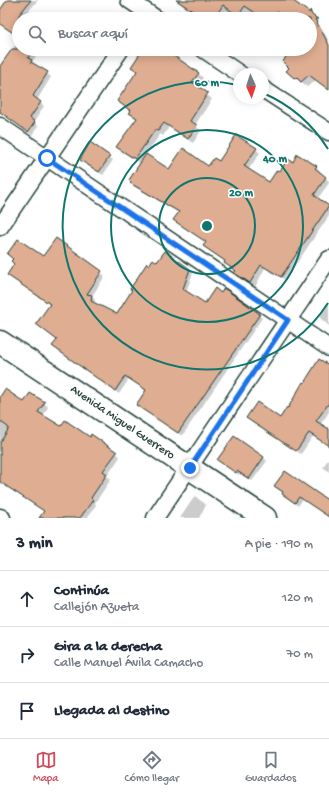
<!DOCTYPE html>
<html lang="es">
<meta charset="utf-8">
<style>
:root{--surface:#fff;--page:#f2f2f3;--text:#1f2937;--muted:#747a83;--line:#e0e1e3;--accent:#d1495b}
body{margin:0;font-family:"Gochi Hand",sans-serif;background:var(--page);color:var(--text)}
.compass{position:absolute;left:233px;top:68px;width:36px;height:36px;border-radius:50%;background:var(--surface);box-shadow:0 2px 10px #0003;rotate:177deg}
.stop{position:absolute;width:12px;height:12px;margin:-9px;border:3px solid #1a73e8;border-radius:50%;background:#fff}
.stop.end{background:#1a73e8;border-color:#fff;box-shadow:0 1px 4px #0008}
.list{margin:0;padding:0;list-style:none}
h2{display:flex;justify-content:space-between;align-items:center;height:52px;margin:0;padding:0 16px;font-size:17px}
h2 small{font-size:13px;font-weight:400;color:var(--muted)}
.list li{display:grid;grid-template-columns:26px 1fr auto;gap:12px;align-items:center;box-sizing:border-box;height:56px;padding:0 16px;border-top:1px solid var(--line)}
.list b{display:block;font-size:15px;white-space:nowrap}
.list p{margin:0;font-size:13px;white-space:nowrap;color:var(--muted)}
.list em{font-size:13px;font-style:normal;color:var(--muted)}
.icon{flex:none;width:22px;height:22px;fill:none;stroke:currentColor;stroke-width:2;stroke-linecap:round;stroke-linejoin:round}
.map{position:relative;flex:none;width:329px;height:518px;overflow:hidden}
.search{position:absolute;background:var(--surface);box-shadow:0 2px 10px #0003;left:12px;right:12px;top:12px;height:44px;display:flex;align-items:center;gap:10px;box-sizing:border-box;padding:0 14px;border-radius:22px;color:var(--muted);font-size:15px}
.sheet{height:220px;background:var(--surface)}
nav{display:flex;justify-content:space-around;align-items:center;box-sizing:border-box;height:56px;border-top:1px solid var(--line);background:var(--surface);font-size:11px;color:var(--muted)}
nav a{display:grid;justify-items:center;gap:2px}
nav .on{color:var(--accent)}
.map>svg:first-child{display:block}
</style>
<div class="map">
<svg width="329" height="518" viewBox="0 0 329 518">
<rect width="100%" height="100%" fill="#fff"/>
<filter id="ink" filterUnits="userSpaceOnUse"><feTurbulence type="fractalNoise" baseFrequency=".025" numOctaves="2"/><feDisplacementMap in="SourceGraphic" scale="8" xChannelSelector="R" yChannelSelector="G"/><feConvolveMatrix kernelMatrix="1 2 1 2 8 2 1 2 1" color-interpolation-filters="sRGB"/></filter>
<g filter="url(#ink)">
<path fill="#0003" d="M9 0H38L22 19H19V37L0 24V12Z
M177 0H295L294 2 319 22 316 26 325 34 329 42V90L316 80 307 87 302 82 301 83 288 71 290 68 291 49H310V19H286L283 17 282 19H203L183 6Z
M19 40V49H33L35 52 34 54 36 56 32 62 51 77 37 100 44 106 34 122 38 126 32 135 0 112V68Z
M144 49H162L198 73 203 78 197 87 212 99 195 125 201 131 193 143 169 127 163 136 160 134 146 155 169 171 208 168 256 149 260 153 248 170 270 183 280 173 293 163 316 167 320 171 319 173 329 181V183L318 198 329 206V216L285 280 265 268 255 287 240 277 236 273V272L229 267 225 263 226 262 179 213 135 187 131 183 141 164 123 152 118 147 138 119 118 101 138 72 133 67Z
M245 49H259L255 56Z
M90 144 113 160 103 175 84 163Z
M57 239 68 246 71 250 105 276 92 296 95 300 94 304 117 316 149 266 157 263 190 269 193 273 186 292 205 304 259 315 262 318 182 436 137 405 147 391 129 379 119 394 57 349 58 340 50 305 8 275 15 264 14 259 8 254 43 258Z
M329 301V326L319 317Z
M329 368V412L320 425 329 430V446L313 436 301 454 251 422 280 419Z
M0 395 24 404 44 403 48 407 43 416 61 427 90 438 116 452 120 457 107 476 111 479 95 503 96 505 87 518H41L45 511 0 482Z
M263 457 267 461 252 481 240 474 239 475 218 460Z
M329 458V472L323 467Z
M275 486 325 500 329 495V517L303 499 298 506 286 497 283 494 284 493Z
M195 496 206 505 199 518H180Z"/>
<path fill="#dfad92" stroke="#1f3d34" d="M7 0H31L19 15V37L0 24V10Z
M176 0H292L310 13V10L312 15 318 19H315L329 45V90L309 75 301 82 296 77 294 78 286 71 289 68 283 62 290 49H310V19H287L277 12 272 19 267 15 264 19 245 6 238 16 223 5 214 19H205Z
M12 49H34L28 58 32 60 31 62 48 72 33 96 41 102 30 118 35 122 28 132 0 112V66Z
M143 49H164L199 73 192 82 208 93 190 121 197 125 188 139 164 123 158 131 155 130 135 159 116 147 137 118 129 113 131 111 117 101 137 71 131 67Z
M236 135 257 148 244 166 269 182 277 170 280 171 288 159 293 162 297 154 317 166 315 168 326 177 314 195 329 206 281 277 261 265 250 283 234 273 236 271 224 263 225 261 203 246 206 242 173 220 179 212 130 183 131 182 129 180 146 154 169 169 183 148 208 166 214 158 219 161Z
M90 142 110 156 99 172 80 160Z
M56 238 102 271 87 294 92 295 91 301 117 314 132 290 130 289 147 263 149 265 153 259 157 262 165 251 190 269 183 289 205 303 215 288 221 293 224 288 260 314 178 433 136 405 146 390 125 376 115 391 52 346 57 340 36 324 50 304 7 275 14 264 11 261 13 259 7 254 18 239 43 256Z
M319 359 329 365V403L316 421 329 429V446L309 433 296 451 246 418 257 402 280 418 287 407 288 408 303 382 304 383Z
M5 389 24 402 30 393 45 402 38 412 61 426 65 420 90 437 91 434 117 452 103 471 107 474 91 498 93 500 80 518H39L44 511 0 482V443L9 428 0 421V397Z
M234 436 264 457 249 479 237 471 236 473 217 460Z
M285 471 329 501V517L299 497 295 503 282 494 283 492 274 486Z"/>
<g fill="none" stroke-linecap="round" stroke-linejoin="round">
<g stroke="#1f3d34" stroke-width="19">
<path id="street" d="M129 0 157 19
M203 49 240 74
M263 89 329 132
M0 126 329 348
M0 227 121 49
M0 517 2 518
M155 518 329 259"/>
</g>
<g stroke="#1f3d34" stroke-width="25">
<path id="secondary" d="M0 342 265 518"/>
</g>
<use href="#street" stroke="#fff" stroke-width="16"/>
<use href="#secondary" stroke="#fff" stroke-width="22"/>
</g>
</g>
<g fill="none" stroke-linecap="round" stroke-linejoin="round" filter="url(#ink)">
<path stroke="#1a73e8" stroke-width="5" d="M47 158 288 320 190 468"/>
</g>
<g fill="none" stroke="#0f766e" stroke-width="2">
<circle cx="207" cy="226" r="48"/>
<circle cx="207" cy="226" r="96"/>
<path d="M328 303A144 144 0 1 1 238 85M263 93A144 144 0 0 1 328 149"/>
</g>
<g text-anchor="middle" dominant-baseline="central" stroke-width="3" stroke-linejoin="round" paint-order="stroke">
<g font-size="12" fill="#1f3d34" stroke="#fff">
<text transform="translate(122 423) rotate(34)">Avenida Miguel Guerrero</text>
</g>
</g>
<circle cx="207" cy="226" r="6" fill="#0f766e" stroke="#fff" stroke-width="2"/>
<g font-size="12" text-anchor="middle" font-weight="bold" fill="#0f766e" stroke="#fff" stroke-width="3" stroke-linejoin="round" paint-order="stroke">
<text x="207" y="86">60 m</text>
<text x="275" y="162">40 m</text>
<text x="241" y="196">20 m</text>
</g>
</svg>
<svg class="compass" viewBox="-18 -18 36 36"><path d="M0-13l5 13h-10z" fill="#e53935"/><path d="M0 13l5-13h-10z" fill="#747a83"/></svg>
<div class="stop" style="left:47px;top:158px"></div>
<div class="stop end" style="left:190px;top:468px"></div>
<div class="search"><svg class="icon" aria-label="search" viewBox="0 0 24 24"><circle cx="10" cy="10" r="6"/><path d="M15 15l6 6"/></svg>Buscar aquí</div>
</div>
<section class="sheet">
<h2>3 min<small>A pie · 190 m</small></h2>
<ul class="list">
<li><svg class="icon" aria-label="ahead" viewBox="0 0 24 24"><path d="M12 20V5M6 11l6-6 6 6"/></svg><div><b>Continúa</b><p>Callejón Azueta</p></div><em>120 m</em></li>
<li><svg class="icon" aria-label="right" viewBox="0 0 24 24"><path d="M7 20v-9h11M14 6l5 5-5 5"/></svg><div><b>Gira a la derecha</b><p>Calle Manuel Ávila Camacho</p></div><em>70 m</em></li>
<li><svg class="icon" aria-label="arrive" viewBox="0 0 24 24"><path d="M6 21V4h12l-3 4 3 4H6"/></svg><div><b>Llegada al destino</b></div></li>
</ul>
</section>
<nav>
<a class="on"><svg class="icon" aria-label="map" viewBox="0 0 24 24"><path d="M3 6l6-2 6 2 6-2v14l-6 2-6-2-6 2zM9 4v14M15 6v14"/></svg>Mapa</a>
<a><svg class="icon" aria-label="directions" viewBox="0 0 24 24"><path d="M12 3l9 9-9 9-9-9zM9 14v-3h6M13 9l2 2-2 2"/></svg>Cómo llegar</a>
<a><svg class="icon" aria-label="saved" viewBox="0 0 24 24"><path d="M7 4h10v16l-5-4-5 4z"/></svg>Guardados</a>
</nav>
